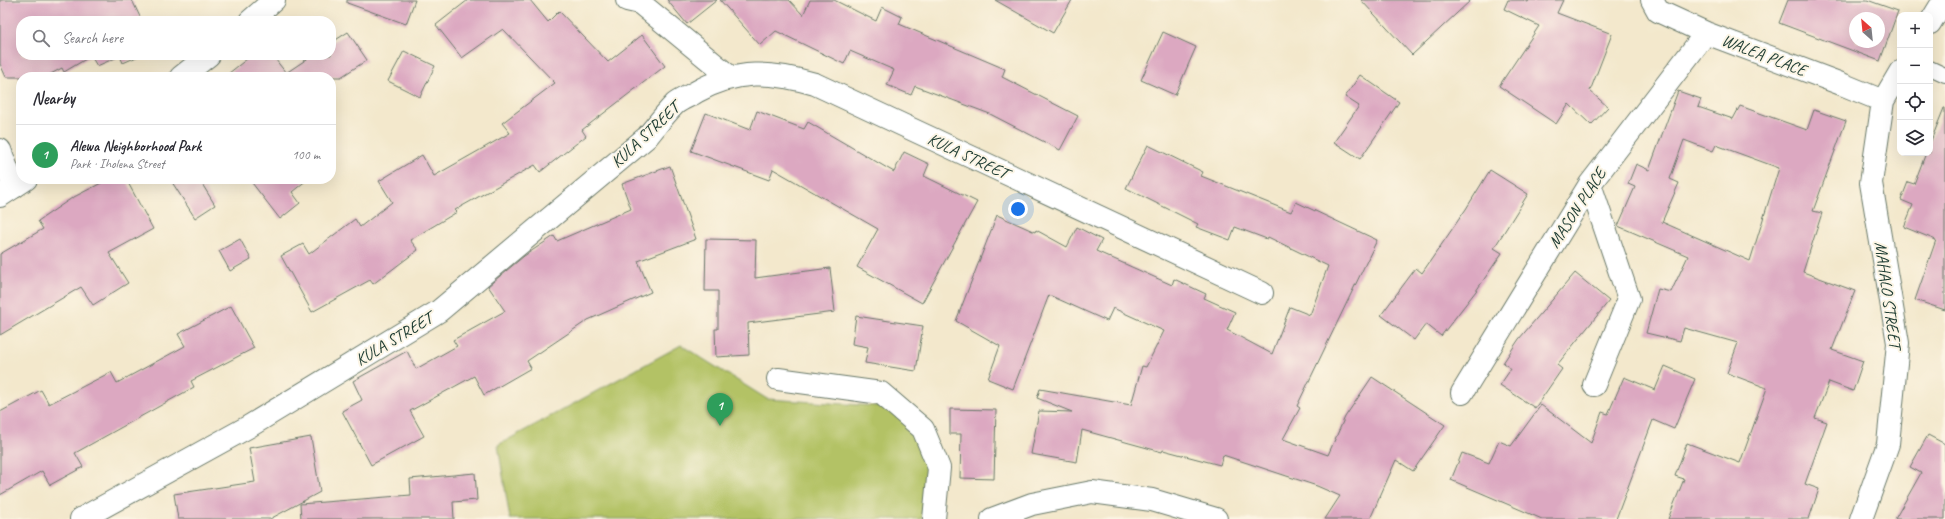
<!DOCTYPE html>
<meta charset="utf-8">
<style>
:root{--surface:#fff;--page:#f2f2f3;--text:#2b2b33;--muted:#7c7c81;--line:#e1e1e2;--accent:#0b8043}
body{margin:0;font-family:Caveat,sans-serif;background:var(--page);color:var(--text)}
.controls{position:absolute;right:12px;top:12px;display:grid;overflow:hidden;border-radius:8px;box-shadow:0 4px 16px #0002}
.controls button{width:36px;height:36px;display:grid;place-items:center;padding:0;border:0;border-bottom:1px solid var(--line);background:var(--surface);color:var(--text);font:20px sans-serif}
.compass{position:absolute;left:1849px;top:12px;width:36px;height:36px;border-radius:50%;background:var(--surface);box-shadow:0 4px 16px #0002;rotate:333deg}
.you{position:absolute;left:1018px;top:209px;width:14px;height:14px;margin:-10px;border:3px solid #fff;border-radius:50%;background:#1a73e8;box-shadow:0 0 0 6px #1a73e833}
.badge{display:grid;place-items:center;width:26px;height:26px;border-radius:50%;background:var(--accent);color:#fff;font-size:13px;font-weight:700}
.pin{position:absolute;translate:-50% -33px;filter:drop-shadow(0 1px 2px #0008)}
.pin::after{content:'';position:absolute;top:21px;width:14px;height:12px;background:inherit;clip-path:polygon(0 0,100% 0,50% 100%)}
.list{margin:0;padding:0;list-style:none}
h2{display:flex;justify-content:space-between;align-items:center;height:52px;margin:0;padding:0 16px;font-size:17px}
h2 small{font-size:13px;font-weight:400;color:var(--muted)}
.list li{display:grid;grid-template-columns:26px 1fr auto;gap:12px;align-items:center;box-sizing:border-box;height:60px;padding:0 16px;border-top:1px solid var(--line)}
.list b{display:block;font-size:15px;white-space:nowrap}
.list p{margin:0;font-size:13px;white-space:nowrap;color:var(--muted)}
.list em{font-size:13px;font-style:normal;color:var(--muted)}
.icon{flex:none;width:22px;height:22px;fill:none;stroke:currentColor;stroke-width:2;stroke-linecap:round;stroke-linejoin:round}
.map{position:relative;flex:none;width:1945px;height:519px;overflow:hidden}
.search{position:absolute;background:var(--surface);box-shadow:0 4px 16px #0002;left:16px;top:16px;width:320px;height:44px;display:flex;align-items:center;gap:10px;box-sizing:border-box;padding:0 14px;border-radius:16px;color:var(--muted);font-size:15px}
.panel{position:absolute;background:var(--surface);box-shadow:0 4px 16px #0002;left:16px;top:72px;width:320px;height:112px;border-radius:16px}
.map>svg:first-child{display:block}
</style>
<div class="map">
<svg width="1945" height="519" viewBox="0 0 1945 519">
<rect width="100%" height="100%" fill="#fcf5e5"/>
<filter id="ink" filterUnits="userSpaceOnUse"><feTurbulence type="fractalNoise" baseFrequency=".025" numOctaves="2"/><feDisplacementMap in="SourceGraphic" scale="8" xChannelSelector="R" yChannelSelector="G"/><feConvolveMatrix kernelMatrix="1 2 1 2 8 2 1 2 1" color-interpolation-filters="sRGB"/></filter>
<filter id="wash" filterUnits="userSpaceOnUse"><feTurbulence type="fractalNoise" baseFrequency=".012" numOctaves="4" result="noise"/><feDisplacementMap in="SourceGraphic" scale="16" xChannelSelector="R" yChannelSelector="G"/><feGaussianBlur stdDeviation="0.9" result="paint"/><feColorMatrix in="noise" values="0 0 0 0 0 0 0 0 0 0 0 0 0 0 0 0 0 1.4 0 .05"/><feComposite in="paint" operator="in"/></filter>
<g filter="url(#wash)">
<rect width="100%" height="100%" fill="#f3e8cc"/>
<path fill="#b3c265" stroke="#69804c" d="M681 345 767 399 892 407 930 453 922 519H510L498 445Z"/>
<g id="blocks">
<path fill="#dca8c1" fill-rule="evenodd" d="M0 0H132L142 21H21V55H141L123 63 120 56 97 66 91 56 64 72 62 68 45 77H6L0 64Z
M347 0H415L406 24 347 3Z
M468 0H530L548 22 559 11 608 62 642 35 665 66 582 130 586 136 540 172 535 165 455 210 457 212 410 240 418 250 373 284 370 280 312 312 281 256 303 244 309 254 355 219 360 227 392 202 379 181 422 155 434 176 510 133 502 123 555 83 503 29 462 58 436 25Z
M667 0H717L687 24Z
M720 0H789L803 15 810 0H834L876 21 882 7 902 17 899 24 1005 69 1002 77 1078 116 1060 150 990 114 915 86 911 95 887 85 894 70 850 51 844 64 776 31 760 45Z
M995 0H1072L1053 33Z
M1361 0H1471L1412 55Z
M1508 0H1523L1528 2 1529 0H1563L1557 13 1612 34 1590 91 1608 107 1591 125 1569 104 1556 124 1499 86 1539 26 1504 9Z
M1788 0H1867L1898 11 1880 61 1779 23ZM1855 18H1879V42H1855Z
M348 32 367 60 341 77H224L252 55H272L286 73 313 55H331V43Z
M1163 32 1196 47 1175 95 1141 80Z
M404 51 435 66 420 97 388 81Z
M1360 75 1399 102 1360 159 1334 142 1359 106 1345 97Z
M1678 91 1701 99 1698 107 1733 119 1740 106 1807 130 1814 110 1846 121 1813 211 1822 213 1803 272 1855 291 1832 350 1863 361 1853 391 1829 382 1815 418 1827 422 1805 484 1819 489 1809 519H1668L1684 479 1675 476 1687 443 1740 463 1767 388 1727 373 1738 343 1684 328 1680 341 1646 333 1658 289 1671 292 1688 256 1618 226 1635 187 1628 184 1636 164 1649 170ZM1684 140 1713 151 1716 145 1779 168 1750 261 1662 222 1679 183 1670 179Z
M1944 108H1945V310L1915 300 1936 240 1904 227 1913 205 1901 200 1908 182 1914 184 1926 153H1930V143Z
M757 111 804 129 808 122 894 172 904 152 929 164 924 176 977 202 922 303 857 267 878 229 773 169 769 180 691 151 706 113 750 130Z
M1148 145 1203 172 1201 176 1291 212 1296 202 1377 240 1297 406 1300 408 1283 439 1328 455 1345 417 1372 377 1445 425 1413 471 1396 460 1370 519H1325L1340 496 1317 486 1223 455 1220 465 1163 450 1162 452 1082 430 1077 462 1031 454 1039 411 1072 412 1037 398 1040 389 1131 405 1142 366 1146 367 1164 331 1113 308 1107 321 1049 295 1013 389 988 379 1000 346 956 321 997 215 1035 232 1036 230 1067 247 1077 227 1102 240 1096 251 1172 285 1174 279 1206 294 1204 298 1235 312 1227 330 1272 354 1290 307 1310 315 1328 266 1268 237 1267 239 1235 227 1230 240 1196 227 1198 224 1126 188Z
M670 166 696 239 638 261 651 292 588 320 527 361 531 368 484 395 474 376 410 411 424 436 371 465 342 411 362 400 353 381 407 351 416 369 457 346 453 340 505 311 488 286 524 256 554 236 557 241 631 209 622 184Z
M1490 170 1528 194 1494 248 1502 253 1476 291 1441 336 1426 324 1414 340 1381 315 1416 268 1422 273 1466 209Z
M109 179H126L153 229 109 253 128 283 93 305 81 287 0 335V254L43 229 38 221 72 198Z
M170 179H199L215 205 195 218Z
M249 179H308L292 192 300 203 280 219Z
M240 239 251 259 230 271 219 251Z
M706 239 756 240 755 278 830 268 835 312 748 323 749 355 716 357 715 329H718V291H705Z
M1575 273 1609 301 1557 365 1562 369 1535 408 1500 385 1511 369 1503 363 1519 339Z
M231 306 254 348 191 381 194 387 75 453 83 467 50 485 42 471 0 495V412L41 390 49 404 111 372 117 383 185 346 178 334Z
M856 316 923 326 916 371 865 363 868 347 852 344Z
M1665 366 1695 379 1674 429 1653 420 1616 519H1542L1451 480 1462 453 1489 463 1499 441 1511 446 1541 405 1591 443 1602 412 1608 414 1624 377 1655 390Z
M950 409 996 410 994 479 960 478 961 434H950Z
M1928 435 1945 444V519H1895L1921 473 1910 467Z
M311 437 320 492 270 519H178L174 494 255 482 249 448Z
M475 473 477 500 453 502 454 519H301L300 504 411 495 410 479Z"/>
</g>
</g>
<g filter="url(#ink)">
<use href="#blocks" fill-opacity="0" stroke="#697969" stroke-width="1"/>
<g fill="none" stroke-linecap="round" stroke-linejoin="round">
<g stroke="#697969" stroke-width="16">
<path id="service" d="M1930 68 1945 75"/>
</g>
<g stroke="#697969" stroke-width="24">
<path id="minor" d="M627 0 640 3 730 77
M1652 0 1658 11 1706 33 1844 85 1883 101
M1930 23 1944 0
M0 150 14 187
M1590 184 1629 299 1594 385
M778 379 881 393 923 429 939 468 934 519
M1462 393 1590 184 1706 33
M81 519 248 427 439 311 647 137C656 126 665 114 675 104 681 99 690 96 696 92 737 69 771 71 815 84L1262 293
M992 519 1032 504 1092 492 1152 500 1216 519
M1861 519 1888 444 1898 343 1871 183 1883 101 1900 72"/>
</g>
<g stroke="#697969" stroke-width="24">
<path id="tertiary" d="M250 21 274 0
M181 77 209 55
M0 196 26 179"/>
</g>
<use href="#service" stroke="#fff" stroke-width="14"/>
<use href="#minor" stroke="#fff" stroke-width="22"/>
<use href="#tertiary" stroke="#fff" stroke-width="22"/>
</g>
</g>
<g text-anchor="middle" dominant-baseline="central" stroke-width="4" stroke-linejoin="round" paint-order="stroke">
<g font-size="17" fill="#1f3d34" stroke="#fcf5e5">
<text transform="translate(1764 55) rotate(21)">WALEA PLACE</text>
<text transform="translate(645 135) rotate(-43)">KULA STREET</text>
<text transform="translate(968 156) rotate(25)">KULA STREET</text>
<text transform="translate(1577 208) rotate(-57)">MASON PLACE</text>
<text transform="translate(1888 295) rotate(82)">MAHALO STREET</text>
<text transform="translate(394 339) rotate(-31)">KULA STREET</text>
</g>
</g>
</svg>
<div class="controls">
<button>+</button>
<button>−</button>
<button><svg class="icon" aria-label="locate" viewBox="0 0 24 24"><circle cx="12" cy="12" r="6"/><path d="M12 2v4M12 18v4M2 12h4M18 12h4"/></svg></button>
<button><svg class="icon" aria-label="layers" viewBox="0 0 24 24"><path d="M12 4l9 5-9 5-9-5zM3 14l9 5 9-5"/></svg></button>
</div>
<svg class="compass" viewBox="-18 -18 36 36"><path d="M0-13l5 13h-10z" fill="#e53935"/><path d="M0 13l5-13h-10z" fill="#7c7c81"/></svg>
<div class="you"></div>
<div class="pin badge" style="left:720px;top:426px;background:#2e9e5b">1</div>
<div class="search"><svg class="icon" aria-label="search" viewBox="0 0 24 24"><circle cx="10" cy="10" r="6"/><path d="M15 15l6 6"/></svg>Search here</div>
<section class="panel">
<h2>Nearby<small></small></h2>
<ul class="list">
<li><span class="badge" style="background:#2e9e5b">1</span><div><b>Alewa Neighborhood Park</b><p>Park · Iholena Street</p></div><em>100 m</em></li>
</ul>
</section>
</div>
